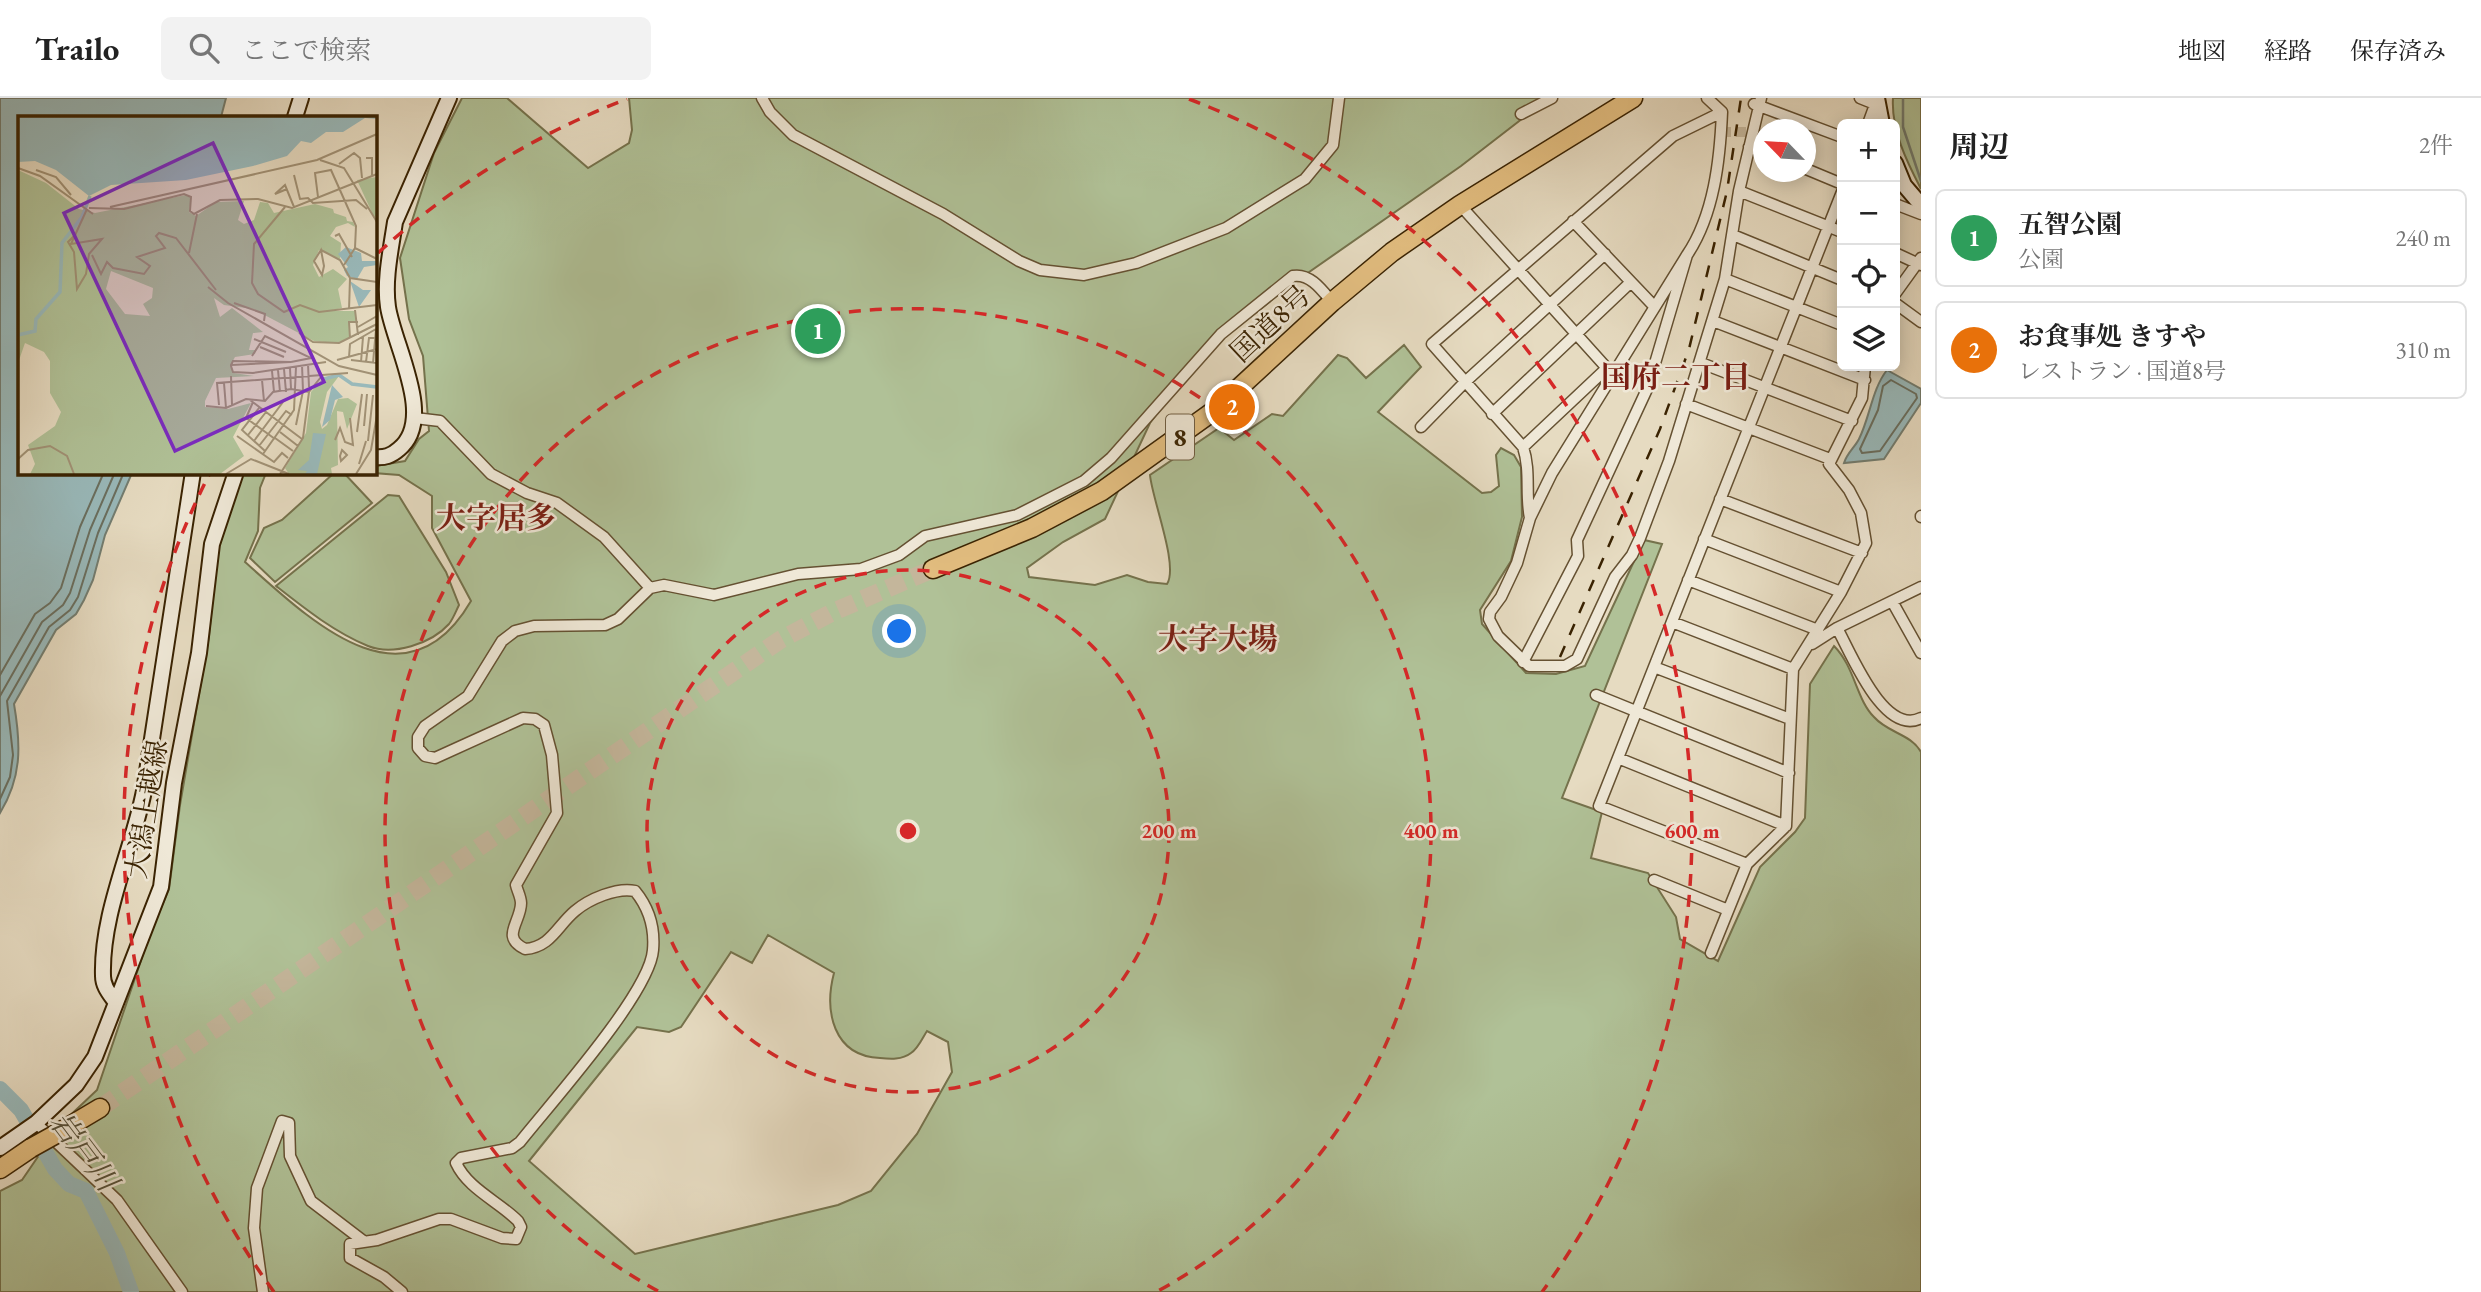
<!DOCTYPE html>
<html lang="ja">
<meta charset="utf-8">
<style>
:root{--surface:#fff;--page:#f2f2f2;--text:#222;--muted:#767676;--line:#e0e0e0;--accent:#7c3aed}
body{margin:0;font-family:"EB Garamond","Noto Serif JP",serif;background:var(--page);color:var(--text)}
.controls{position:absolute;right:21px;top:21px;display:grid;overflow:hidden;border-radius:10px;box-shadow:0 4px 18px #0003}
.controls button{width:63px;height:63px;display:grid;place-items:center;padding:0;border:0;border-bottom:2px solid var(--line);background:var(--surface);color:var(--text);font:35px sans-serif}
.compass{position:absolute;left:1753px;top:21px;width:63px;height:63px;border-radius:50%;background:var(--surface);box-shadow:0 4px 18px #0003;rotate:295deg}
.you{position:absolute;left:900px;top:534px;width:24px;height:24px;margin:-18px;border:5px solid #fff;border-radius:50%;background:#1a73e8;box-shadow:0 0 0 10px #1a73e833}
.badge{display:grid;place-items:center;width:46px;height:46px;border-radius:50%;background:var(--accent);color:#fff;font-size:23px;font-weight:700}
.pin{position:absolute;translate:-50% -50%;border:4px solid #fff;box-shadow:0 2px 7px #0006}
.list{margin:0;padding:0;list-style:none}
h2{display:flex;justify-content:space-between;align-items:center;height:91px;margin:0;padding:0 28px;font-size:30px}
h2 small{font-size:23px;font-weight:400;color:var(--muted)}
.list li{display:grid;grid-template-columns:46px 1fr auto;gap:21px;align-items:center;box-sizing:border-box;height:98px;margin:0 14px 14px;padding:0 14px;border:2px solid var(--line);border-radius:10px}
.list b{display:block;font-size:26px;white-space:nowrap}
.list p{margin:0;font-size:23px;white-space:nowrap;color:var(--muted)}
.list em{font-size:23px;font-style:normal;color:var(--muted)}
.icon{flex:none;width:38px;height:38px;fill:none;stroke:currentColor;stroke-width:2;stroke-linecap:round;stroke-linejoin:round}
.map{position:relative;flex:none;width:1921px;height:1194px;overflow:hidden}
header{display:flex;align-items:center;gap:42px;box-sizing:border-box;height:98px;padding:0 35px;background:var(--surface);border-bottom:2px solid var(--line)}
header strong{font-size:33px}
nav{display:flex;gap:38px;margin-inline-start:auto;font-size:24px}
.search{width:490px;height:63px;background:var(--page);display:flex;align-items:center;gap:18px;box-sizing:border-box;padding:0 24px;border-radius:10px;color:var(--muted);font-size:26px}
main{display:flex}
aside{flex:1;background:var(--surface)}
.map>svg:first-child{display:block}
</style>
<header>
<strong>Trailo</strong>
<div class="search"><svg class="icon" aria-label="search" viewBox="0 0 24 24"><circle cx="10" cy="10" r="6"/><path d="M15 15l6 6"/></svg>ここで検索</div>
<nav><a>地図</a><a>経路</a><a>保存済み</a></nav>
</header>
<main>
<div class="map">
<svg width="1921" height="1194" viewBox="0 0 1921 1194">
<rect width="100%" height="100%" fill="#e6dbc1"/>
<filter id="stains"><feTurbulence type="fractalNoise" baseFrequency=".00286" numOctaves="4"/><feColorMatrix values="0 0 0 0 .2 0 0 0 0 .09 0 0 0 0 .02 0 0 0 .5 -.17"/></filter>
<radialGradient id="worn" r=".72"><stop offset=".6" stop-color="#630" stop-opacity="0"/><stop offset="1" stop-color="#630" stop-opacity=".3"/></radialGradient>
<path fill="#b0c197" stroke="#75724c" stroke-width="2" fill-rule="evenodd" d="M462 0H507L588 70 629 45 632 32 629 0H1549L1461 68 1292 186 1217 245 1186 277 1150 325 1105 421 1063 444 1027 470 1029 479 1095 487 1127 477 1148 484 1167 486C1179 468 1152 401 1150 377L1219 330 1234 342 1272 316 1283 318 1338 257 1347 260 1366 280 1404 247 1421 269 1378 314 1482 395 1491 394 1499 388 1496 357 1501 350 1514 357 1521 369 1522 419 1511 463 1480 512 1482 526 1526 575 1556 576 1585 568 1644 442 1662 446 1562 700 1602 714 1591 760 1648 775 1676 819 1680 841 1718 863 1760 769 1795 734 1805 720 1810 586 1834 548C1855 569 1856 601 1874 619 1888 635 1911 636 1921 654V1194H0V1093L22 1082 59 1028 97 992 150 836 169 791 180 707 209 538 217 455 243 375H266L260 390 258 433 245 464C309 521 405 616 471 503L432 430V398L399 377 374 375 375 368 405 363 419 341 429 333 423 258 409 221 400 160 434 55ZM768 837 834 875C824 913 833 958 880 960 890 961 902 962 911 955 918 951 923 939 927 933L948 944 952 974 917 1036 871 1093 838 1107 635 1156 529 1063 637 929 669 934 681 929 731 854 752 865Z
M1893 0H1921V91C1907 64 1891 32 1893 0Z
M334 375H344L372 405 275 484 250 460 264 430 282 422Z
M388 397 399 398 446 474 459 507C456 513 453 521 449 526 431 546 393 558 368 548 334 534 304 510 276 488Z"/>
<path fill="#99b9ba" stroke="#737d70" stroke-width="2" d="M0 0H226L221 19H19V374L132 375 105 437 93 482 84 502 76 516 56 532 14 606C21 647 22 679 0 715Z
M1887 272 1921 291V305L1884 361 1844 365C1847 355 1855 349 1859 341 1870 319 1872 291 1887 272Z"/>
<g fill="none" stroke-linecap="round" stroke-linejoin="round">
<path stroke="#6a6e5e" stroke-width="2" d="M1891 282 1916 296 1917 300 1880 353 1862 355 1860 351 1878 312 1883 288Z
M0 577 35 516 50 505 61 490 80 429 104 374
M0 598 42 524 63 507 70 495 90 432 115 374
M0 701 10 679 13 657 7 603 49 529 70 512 78 499 98 435 124 374"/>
<path stroke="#737d70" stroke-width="2.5" d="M1903 0V29L1921 83"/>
<path stroke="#99b9ba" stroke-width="16" d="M0 991 21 1012 55 1071 69 1086 86 1093 117 1155 131 1194"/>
<path stroke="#c4b69b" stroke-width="10" stroke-dasharray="10 5" stroke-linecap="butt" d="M1721 34H1747"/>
<path stroke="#c4b69b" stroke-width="18" stroke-dasharray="18 9" stroke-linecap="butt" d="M100 1010 780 542 833 514 933 471"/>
<g stroke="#655132" stroke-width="13">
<path id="street" d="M762 0 770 14 793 37 943 116 1019 163 1040 172 1084 177 1136 165 1226 130 1305 81 1333 47 1339 0
M1707 0 1722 14
M1860 0 1875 6
M1754 6 1842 39
M1521 16 1552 0
M1868 26 1876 4
M1749 49 1764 55
M1806 71 1842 86
M1739 93 1842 134
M1895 106 1921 116
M1460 107 1614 278
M1573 123 1652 206
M1733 137 1842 182
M1895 155 1921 167
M1725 181 1842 227
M1895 196 1921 160
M1895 205 1921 224
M1713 223 1865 282
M1701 265 1852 323
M1686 306 1830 361
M1492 316 1631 184
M415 320 440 323 491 376 527 395 557 405 604 439 650 490
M1421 329 1464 285 1605 156
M1523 349 1607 270
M1720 401 1862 455
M1921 418V419
M1530 420C1525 396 1531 373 1523 349L1432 246 1673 38 1722 14C1720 62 1714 117 1687 157
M1704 441 1841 494
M1688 482 1818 532
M1893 505 1921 555
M1672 524 1793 571
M1837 530C1851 555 1884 639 1921 620
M1812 546 1837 530 1921 489
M1523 564 1578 458 1577 442 1648 289 1687 157 1552 375 1530 420 1517 465 1501 499 1490 514 1489 521 1498 538 1529 568H1565L1577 561 1615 479 1632 457 1640 440 1669 363 1725 181 1739 93 1761 0
M1654 569 1790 621
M1596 597 1789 675
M1618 660 1786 728
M1747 766 1599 708 1842 94
M1654 782 1728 812
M1711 855 1747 766 1786 728 1793 571 1841 494 1866 445 1861 415 1849 392 1829 366 1862 300 1865 268
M36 1025 117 1102 182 1194
M263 1194 254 1130 257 1090 282 1023 289 1025 290 1058 311 1103 362 1142
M402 1194 384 1179 350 1160V1146L377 1142 439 1121H451L502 1140 516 1141 521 1129 518 1123C498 1103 468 1091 456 1065L461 1060 512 1050 520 1044C550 1006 650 895 653 852 655 829 649 810 635 793 617 789 589 801 575 813 557 828 551 849 525 851 500 839 521 824 521 805 521 799 517 792 516 787L557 715 552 657 544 627 535 621 523 620 435 660 425 658 418 650V639L425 628 468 598 502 543 515 533 534 528 605 527 618 521 650 490 664 487 714 497 798 476 861 471 899 457 925 438 1017 417 1084 383 1111 360 1221 236 1293 178C1310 175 1322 192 1332 204"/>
</g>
<g stroke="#3a2302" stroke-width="18">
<path id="secondary" d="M1877 0 1882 26
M295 19 301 0
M1895 65 1904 87 1921 107
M374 359C385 360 391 358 399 351 436 321 394 248 388 209 384 182 391 151 395 124L449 0
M114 902C109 895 103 888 103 878 101 816 132 753 144 693L193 374
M0 1050 36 1025 76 987 95 959 161 789 174 685 199 555 212 446 236 374"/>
</g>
<g stroke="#3a2302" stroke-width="21">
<path id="highway" d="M933 471 1032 430 1102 393 1215 312 1332 204 1392 154 1460 107 1633 0
M58 1035 100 1010
M0 1071 31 1050"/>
</g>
<use href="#street" stroke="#efe8d7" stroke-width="10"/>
<use href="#secondary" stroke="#efe8d7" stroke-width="14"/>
<use href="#highway" stroke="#e3be80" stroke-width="18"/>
<path stroke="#3a2302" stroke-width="2.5" stroke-dasharray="12 12" stroke-linecap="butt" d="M1560 559 1660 331 1689 251 1727 93 1741 0"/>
<g stroke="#3a2302" stroke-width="21" stroke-linecap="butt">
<path id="highway-bridge" d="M31 1050 58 1035"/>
</g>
<use href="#highway-bridge" stroke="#e3be80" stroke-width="18"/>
</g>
<g fill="none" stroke="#d62828" stroke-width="3.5" stroke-dasharray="12 9">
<circle cx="908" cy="733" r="261"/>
<path d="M658 1193A523 523 0 1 1 1158 1193"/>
<path d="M274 1194A784 784 0 0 1 209 377M378 155A784 784 0 0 1 627 1M1189 1A784 784 0 0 1 1542 1194"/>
</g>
<g text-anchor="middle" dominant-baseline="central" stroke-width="5" stroke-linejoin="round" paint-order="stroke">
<rect fill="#efe8d7" stroke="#705e42" stroke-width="2" x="1166" y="316.5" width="28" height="45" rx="5"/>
<g font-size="26" font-weight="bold" fill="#3a2302">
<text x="1180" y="339">8</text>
</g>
<g font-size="28" fill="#3a2302" stroke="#efe8d7">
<text transform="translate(1270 225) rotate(-43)">国道8号</text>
<text transform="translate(146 711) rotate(-81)">大潟上越線</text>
</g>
<g font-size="30" font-weight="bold" fill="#7a1f14" stroke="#efe8d7">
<text x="1676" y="278">国府二丁目</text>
<text x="496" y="419">大字居多</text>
<text x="1218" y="540">大字大場</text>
</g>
<g font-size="30" font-style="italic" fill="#565039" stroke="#efe8d7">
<text transform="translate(84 1053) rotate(53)">岩戸川</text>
</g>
</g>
<g transform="translate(18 18)">
<rect width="359" height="359" fill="#e6dbc1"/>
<path d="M0 54 28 67 61 93 77 97 168 79 173 82 171 96 178 100 198 86 226 85 220 104 226 108 236 104 242 86 250 87 256 97 297 88 315 93 316 97 328 101 329 105 335 106 337 111 330 107 318 111 312 120 323 127 322 143 301 134 295 149 301 161 315 153 329 163 320 173 324 192 310 195H337L339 206H331L332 222 318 227 296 225 235 193 206 189 196 182 202 201 214 192 245 216 235 217 231 234H238L237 238 217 241 212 250 216 257 236 260 198 262 187 285V291L210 293 233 287 215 321 226 340 202 358H12L17 348 10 329 37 310 43 296 32 277V245L26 236 7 227 0 247ZM93 155 135 172 134 182 125 188 132 200 107 198 88 173ZM359 61V100L356 101 339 64ZM321 260 309 276 302 306 304 313 309 309 320 283 330 282 339 288 329 313 325 296 319 295 320 349 313 352 314 358H271L267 352 288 317 293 276 304 263Z" fill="#b0c197" fill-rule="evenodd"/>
<path d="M0 1H359V3L347 2 325 16H308L293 27 283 25 269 40 235 50 168 64 93 69 71 80 38 54 17 45 0 46ZM328 131 343 137 344 145H359V149L346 151 339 163 329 160 326 154 330 151 320 138ZM332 165 345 174H353L341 191ZM314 269 325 281 317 284 312 304 304 311ZM295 317 308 318 299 358H287L289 355 280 354 291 344Z" fill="#99b9ba"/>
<path fill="none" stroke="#99b9ba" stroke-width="3.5" d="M0 219 17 215 18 203 42 176 44 127 64 101 72 80M306 263 321 259 334 268 359 271"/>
<path fill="none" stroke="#a19175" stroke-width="2" d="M348 42H354V59M302 44 326 52 359 106M321 48 336 37 342 42 344 62M0 52 22 60 75 98M18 54 38 61 53 79M276 59 282 83 290 82 295 87 338 84 349 93M269 73 257 78 267 69 276 91M300 81 297 57 313 54 338 110 337 132 326 149M92 91 299 44 359 18M267 91 236 128 234 167 240 178 266 196 282 189 301 196 359 189M71 92 106 93 166 78 173 81 172 95 176 98 202 84 240 83 274 92 359 58M57 119 50 126 56 136 59 173 68 158 71 138 84 123 53 128 69 93M317 120 321 118 334 141M337 132 359 143M303 134 322 144 332 162 359 166M303 134 306 150 304 159 296 145ZM171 137 179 98M74 139 83 158 89 146 95 152 126 158 132 150 119 141 147 132 138 120 141 117 158 122 198 174M190 171 210 187 321 250 359 259M216 187 247 198 246 205M331 194 332 162M337 194 340 219M340 211 359 200M281 217 295 226 321 227 359 208M332 222 331 206H340M236 223 268 236M242 231 266 241M234 240 247 220 293 242 273 246M331 241 332 228 358 213M319 244 359 233M333 244 359 247M343 246 345 221M348 246 351 222H357M355 247 358 213M290 248 291 271M213 249 273 246 215 245 213 249V250L215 256 235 257 308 246M272 252 273 273M266 253 268 276M260 254 262 276M254 255 256 276M213 260 214 289M244 264 246 285M206 267 208 292M232 284 284 323M235 286 228 302 257 323M201 289 199 267 330 257M188 290 208 292 228 283 247 285 255 276 273 273 291 276M241 292 224 314 247 335M278 309 285 275 284 249M346 310 349 278M262 316 280 330M339 316 344 278M230 319 248 296M219 320 256 346 264 337 270 342M257 322 275 335M317 324 322 312 327 326 335 329 332 302M236 325 265 286M350 325 355 279M241 330 268 295 274 299M324 334 329 339 323 345 322 340ZM245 338 276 294 278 251M0 343 10 334 32 330 49 340 56 358M341 348 348 325M208 358 233 343 271 358M262 358 285 322 291 276 303 261M338 358 353 334 359 299"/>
<path fill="#7b2cbf" fill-opacity="0.15" stroke="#7b2cbf" stroke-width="3.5" d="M195 27 306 266 157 335 46 97Z"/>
<rect width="359" height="359" fill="none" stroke="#3a2302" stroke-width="3.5"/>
</g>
<circle cx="908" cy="733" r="10" fill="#d62828" stroke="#efe8d7" stroke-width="3.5"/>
<g font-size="21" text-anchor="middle" font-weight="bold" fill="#d62828" stroke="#efe8d7" stroke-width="5" stroke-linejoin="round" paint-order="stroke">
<text x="1169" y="740">200 m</text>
<text x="1431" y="740">400 m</text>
<text x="1692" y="740">600 m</text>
</g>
<rect width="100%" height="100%" filter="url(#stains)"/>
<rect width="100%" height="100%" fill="url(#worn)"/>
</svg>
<div class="controls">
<button>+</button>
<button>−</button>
<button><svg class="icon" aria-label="locate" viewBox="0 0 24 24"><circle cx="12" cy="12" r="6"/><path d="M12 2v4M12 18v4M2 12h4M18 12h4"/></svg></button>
<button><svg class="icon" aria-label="layers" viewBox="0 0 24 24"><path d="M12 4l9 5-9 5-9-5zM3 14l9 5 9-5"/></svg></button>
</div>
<svg class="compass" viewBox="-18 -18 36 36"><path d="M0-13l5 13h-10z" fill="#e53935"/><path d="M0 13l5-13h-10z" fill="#767676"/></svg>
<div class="you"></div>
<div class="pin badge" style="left:818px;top:233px;background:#2e9e5b">1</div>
<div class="pin badge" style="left:1232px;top:309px;background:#e8710a">2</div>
</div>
<aside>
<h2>周辺<small>2件</small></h2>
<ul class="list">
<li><span class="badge" style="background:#2e9e5b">1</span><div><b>五智公園</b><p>公園</p></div><em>240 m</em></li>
<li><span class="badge" style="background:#e8710a">2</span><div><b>お食事処 きすや</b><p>レストラン · 国道8号</p></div><em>310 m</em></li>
</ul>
</aside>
</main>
